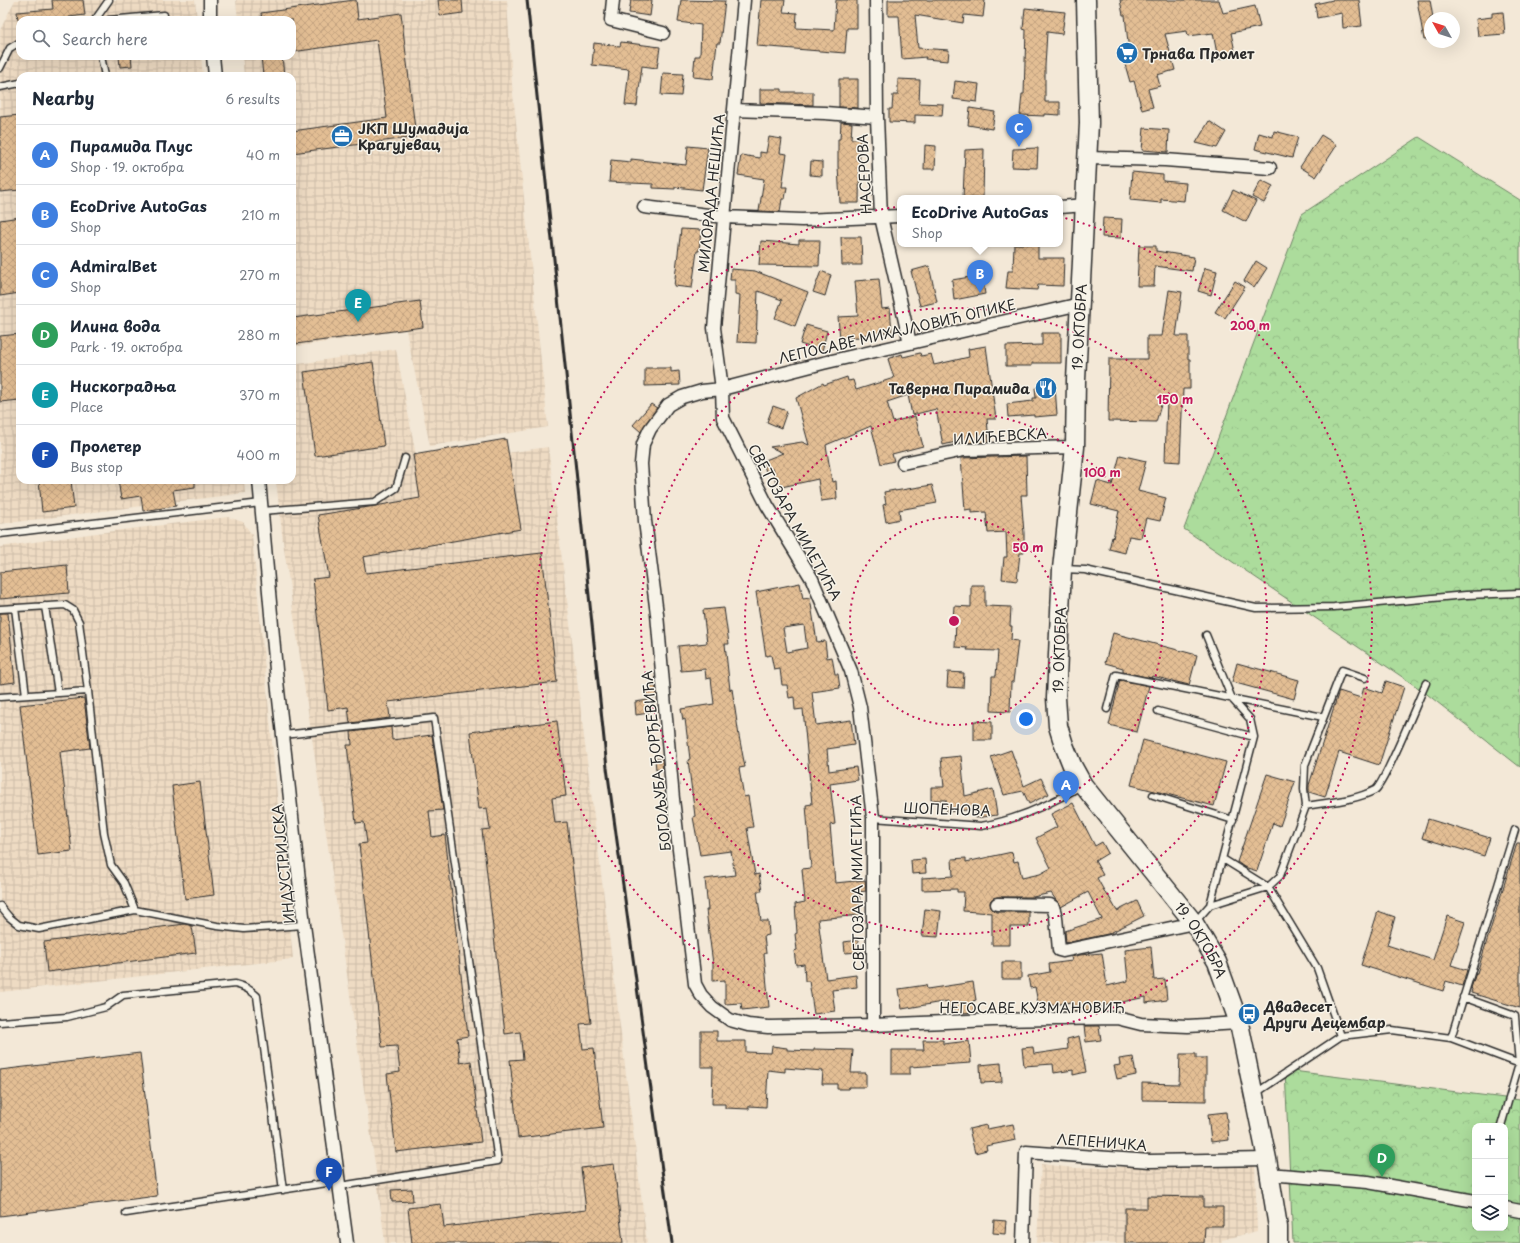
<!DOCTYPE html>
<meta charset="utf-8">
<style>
:root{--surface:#fff;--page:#f2f2f3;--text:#1f2937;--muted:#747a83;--line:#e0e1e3;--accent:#1f6fb2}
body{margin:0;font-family:"Playpen Sans",sans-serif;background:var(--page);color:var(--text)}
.controls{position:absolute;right:12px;bottom:12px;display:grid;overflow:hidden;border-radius:8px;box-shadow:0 4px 16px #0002}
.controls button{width:36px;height:36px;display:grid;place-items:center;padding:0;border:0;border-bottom:1px solid var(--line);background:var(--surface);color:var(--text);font:20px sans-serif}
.compass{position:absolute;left:1424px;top:12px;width:36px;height:36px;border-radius:50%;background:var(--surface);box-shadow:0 4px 16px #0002;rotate:309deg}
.you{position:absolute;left:1026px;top:719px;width:14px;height:14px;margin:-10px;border:3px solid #fff;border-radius:50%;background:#1a73e8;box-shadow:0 0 0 6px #1a73e833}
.badge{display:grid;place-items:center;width:26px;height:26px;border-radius:50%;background:var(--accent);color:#fff;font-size:13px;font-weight:700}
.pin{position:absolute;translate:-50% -33px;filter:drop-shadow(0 1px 2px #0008)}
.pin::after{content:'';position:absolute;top:21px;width:14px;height:12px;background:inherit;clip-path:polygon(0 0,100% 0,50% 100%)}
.popup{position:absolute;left:897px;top:195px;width:166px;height:52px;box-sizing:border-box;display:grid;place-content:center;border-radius:8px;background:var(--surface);filter:drop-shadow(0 1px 3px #0005);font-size:13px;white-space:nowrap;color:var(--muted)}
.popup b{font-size:15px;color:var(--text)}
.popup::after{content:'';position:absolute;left:50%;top:100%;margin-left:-8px;border:8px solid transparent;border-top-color:var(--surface)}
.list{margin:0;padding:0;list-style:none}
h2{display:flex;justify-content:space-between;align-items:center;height:52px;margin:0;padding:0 16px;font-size:17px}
h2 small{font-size:13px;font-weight:400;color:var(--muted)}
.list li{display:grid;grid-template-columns:26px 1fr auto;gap:12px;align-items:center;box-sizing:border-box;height:60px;padding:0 16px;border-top:1px solid var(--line)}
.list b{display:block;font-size:15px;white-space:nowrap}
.list p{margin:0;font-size:13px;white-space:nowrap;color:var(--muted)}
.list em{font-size:13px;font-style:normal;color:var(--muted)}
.icon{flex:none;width:22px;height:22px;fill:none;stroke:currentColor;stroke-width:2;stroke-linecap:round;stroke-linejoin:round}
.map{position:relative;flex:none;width:1520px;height:1243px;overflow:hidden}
.search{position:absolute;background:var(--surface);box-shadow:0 4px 16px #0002;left:16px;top:16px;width:280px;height:44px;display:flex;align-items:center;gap:10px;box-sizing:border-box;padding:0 14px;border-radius:12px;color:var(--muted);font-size:15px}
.panel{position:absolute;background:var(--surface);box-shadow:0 4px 16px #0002;left:16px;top:72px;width:280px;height:412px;border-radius:12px}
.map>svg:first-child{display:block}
</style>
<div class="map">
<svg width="1520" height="1243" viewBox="0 0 1520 1243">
<defs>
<pattern id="industrial-grid" width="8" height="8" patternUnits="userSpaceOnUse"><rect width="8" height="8" fill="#eedbc3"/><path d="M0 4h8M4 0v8" fill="none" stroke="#ccbca8"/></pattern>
<pattern id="forest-crowns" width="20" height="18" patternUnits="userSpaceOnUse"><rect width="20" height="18" fill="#acdc9c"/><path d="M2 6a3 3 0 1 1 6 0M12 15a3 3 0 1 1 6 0" fill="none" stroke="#94bd87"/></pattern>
<pattern id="building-cross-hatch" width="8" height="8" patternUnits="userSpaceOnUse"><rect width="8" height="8" fill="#e3be94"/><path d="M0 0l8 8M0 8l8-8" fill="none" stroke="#c3a380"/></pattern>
</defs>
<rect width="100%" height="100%" fill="#f3e8d7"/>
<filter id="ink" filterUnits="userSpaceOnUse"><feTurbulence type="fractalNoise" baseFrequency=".025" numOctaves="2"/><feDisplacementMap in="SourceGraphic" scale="8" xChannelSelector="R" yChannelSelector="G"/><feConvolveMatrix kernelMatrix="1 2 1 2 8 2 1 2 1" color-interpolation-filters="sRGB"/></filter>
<g filter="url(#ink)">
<path fill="url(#industrial-grid)" d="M15 0H195L197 20H20V56H201L203 76H20V480H244L245 493 0 524V30Z
M236 0H507L512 84 548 427 430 446 406 330 292 347V76H244L242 56H292V20H238Z
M396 349 418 466 548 447 647 1243H385L375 1164 283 542 276 480H292V365Z
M228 517 243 522 252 535 293 959 0 992V547L89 534Z
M1255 1163 1257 1231 1222 1240V1243H1037L1041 1164 1074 1168Z"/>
<path fill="url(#forest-crowns)" stroke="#6c8464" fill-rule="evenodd" d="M1419 137 1520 200V767L1423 691 1184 529 1302 214Z
M1285 1070 1520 1100V1243H1293ZM1475 1126H1505V1228H1475Z"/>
<path fill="url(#building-cross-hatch)" stroke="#2b2b2b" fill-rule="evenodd" d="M52 0H83L85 15 69 17V20H18L17 12 53 9Z
M354 0H356L358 19 401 13 416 137 292 153V131L387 118 377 40 292 52V20H262L261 13Z
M438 0H462L463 13 440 16Z
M631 0H652L650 16 629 13Z
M681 0 725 1 720 43H717L713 79 693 77 695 56H700L701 25 678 22Z
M761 0H785L783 12 797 13 796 28 834 30 836 0H857V28H847L845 53 757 46Z
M888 0H985L983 17 964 15 963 23 915 15 918 48 949 50 948 61 925 59 926 57 902 59 899 16H888Z
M1120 0H1219L1223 13 1255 6 1260 27 1231 33 1236 56 1218 59 1213 33 1188 36 1187 31 1165 34 1175 70 1157 75 1160 86 1148 89 1153 107 1142 110 1134 81 1130 82 1122 54 1129 52 1125 15H1123Z
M1333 0H1359L1362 26 1343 28 1342 13 1317 18 1315 4Z
M1417 0H1430L1433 18H1430V39L1424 40Z
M1025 8 1065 12 1062 34 1047 32 1045 66V102H1060V115L1044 114V116L1020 115 1022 94H1024L1026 30 1023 29Z
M1503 12 1505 34 1478 36 1476 19 1492 17V13Z
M621 42 660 47 657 68 642 66 637 106 625 105 629 69 592 65 594 43 620 46Z
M119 56H131L132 66 120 67Z
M261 56H282L284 76H263Z
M663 73 683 74 681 96 661 95Z
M839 79H858V108L839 107Z
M898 79 920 80 919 103 943 104 942 116 915 115V123L889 122V109H892L893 95H898Z
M955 81 979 84 977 102 953 99Z
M760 89H782V92H813V105L760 103Z
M970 108 995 112 992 129 968 125Z
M20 115V190L0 192V117Z
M1209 121 1226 132 1217 148 1196 143Z
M841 122 852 123 851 139H860L859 203H840L838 166V139H840Z
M1144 128 1169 130 1168 152 1142 150Z
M1274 131 1298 137 1292 158 1255 149 1259 133 1273 137Z
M1321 135 1337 145 1316 177 1300 167Z
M769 137 782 139 780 153 787 154 782 187H787L785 199H782L780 212 759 211 764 179 738 175 741 155 760 158V152L766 153Z
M925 145 936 146 935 169H924Z
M688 146 708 148 702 190 675 187V189L653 188V184L609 182 611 160 631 162V159L686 165Z
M1038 148 1037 168 1012 167 1013 149Z
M984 149 983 198H963L965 150Z
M811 161 822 162V176L810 175Z
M1132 172 1163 175V181L1186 183 1184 201 1161 199V203L1130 200Z
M1261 180 1273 186 1264 203 1252 197Z
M1233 190 1256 201 1246 222 1223 210Z
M20 217V293L0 296V220Z
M1103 218 1122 219 1121 238 1102 237Z
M681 229 701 230 699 251H697L692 288 674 286Z
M841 237H861L862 265H842Z
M799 240H820L819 266 759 265 761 241 799 244Z
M1014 244H1038V258H1064L1063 286 1038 285 1037 290 1006 288 1008 271H1013Z
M1139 246H1156V251L1194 257 1192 271 1155 266 1154 286H1137Z
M1256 261 1267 268 1254 288 1244 281Z
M929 266 937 302 920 306 911 271Z
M1205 268 1217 271 1211 295 1198 291Z
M731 269 755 271 808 292 795 326 775 318 782 300 758 291 756 343 737 342 740 295 735 294V280H730Z
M821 271 831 275 825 296 813 292Z
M982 275 985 294 954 300 952 280Z
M879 279 882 309 890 308 892 332 861 335V337L840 338 838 317 858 316 855 281Z
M1235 281 1245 287 1225 318 1215 312Z
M1169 290 1182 292 1176 336H1188V359H1190V389H1183L1180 462 1165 461 1167 399 1163 398 1156 422 1108 421 1109 359H1147V336H1162Z
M420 301 423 327 296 344 293 318Z
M806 325 827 331 822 351 800 344Z
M1042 333H1061V363H1032V366H1006V346L1042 345Z
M20 334V400L0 402V336Z
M986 346 996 419H987L989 442 960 443V441L943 445 936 409 912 415 908 395 887 402 893 422 915 416 923 446 892 454 894 461 881 464 871 426 826 445 832 482 836 481 837 499 821 501 818 479 777 488 773 469 766 472 763 461 783 453 770 447 802 442 809 445 796 398 823 383 824 385 847 377 848 381 853 380 856 390 894 378 888 359 902 354 903 357 920 353 921 356 931 354 934 365 969 357 968 349Z
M373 362 384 446 315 456 304 372Z
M645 368H671V372L679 371 680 385 645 386Z
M1055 386 1057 415 1034 417V415L1008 417 1007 404 1033 401V398H1036L1035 388Z
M651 404 657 408 641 432 633 425Z
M773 406 787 411 781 428 767 422Z
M506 439 521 529 363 557 366 573 542 553 557 682 388 702 390 718 350 723 348 707 328 710 313 579 329 577 318 515 375 506 420 498 413 455Z
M1120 455 1146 461 1138 491 1166 498 1160 521 1146 518 1141 538 1129 536 1125 553 1109 549 1112 537 1113 538 1119 511 1091 504 1097 481 1112 485Z
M1026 456 1027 495H1021L1024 533V553H1020L1017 581 1002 579 1004 557H1007L1006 532 988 533 986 512 971 513V509L965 510 961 458Z
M39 480H71L74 508 42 512Z
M118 480H195V487L173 490 176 506 143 511 141 496 121 499Z
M932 485 937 503 899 510 900 519 886 522 883 505 886 504 884 492 895 490V491Z
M67 565 69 593 0 599V572Z
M800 583 803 599 810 598 817 642 825 641 827 658 832 657 835 674H838L840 688 812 692 816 725 851 720 854 745 827 749 829 771 856 767 858 780 830 784 835 824 830 825 835 883 865 880 866 891 859 892 861 915 818 919 826 979 856 975 857 987 832 990 835 1011 814 1014 809 981H805L804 964 796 965 794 951 797 950 795 934 797 933 795 904 805 902 802 869 811 868 806 805 812 804 803 709 795 710 794 697 789 698 787 685H782L780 669 774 670 771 655 766 656 756 592ZM804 625 807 648 787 652 783 628Z
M971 585H985V606L1011 607 1010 626H1012L1011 640 1018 641 1013 682H1011L1010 712 991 711 992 676H996L998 651 967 650 968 648 955 647 956 619H953L954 606 971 607Z
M724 608 729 644H725L730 690 732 689 739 736 745 767 739 768 744 797 748 796 753 827 747 828 755 875 759 874 762 891H757L761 921H768L769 935 764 936 766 953 764 954 769 1007 742 1010 741 1003 725 1004V980L713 981V964L706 910H708L705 879 735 875 731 851 700 855 693 817 695 816 688 760 690 759 685 719 683 720 681 709 714 704 711 678 706 679 705 669 681 671 678 646 707 643 703 610Z
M0 613H8L15 682 0 684Z
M1113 633 1197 655 1189 685 1152 676 1151 678 1123 672V668L1105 663Z
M1237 663 1299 680 1294 699 1232 682Z
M948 672 964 673 963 688 947 687Z
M1120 680 1149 686 1137 732 1109 725Z
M1386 681 1404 687 1379 765 1339 752 1325 797 1309 792V785L1339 691 1361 698 1364 687 1382 693Z
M656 686 657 697 647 698 646 687Z
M84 698 90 748 60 752 72 851 38 855 20 705Z
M648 700 649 713 636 715 635 702Z
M557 721 566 796 552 798 555 823 567 822 591 1023 580 1024 583 1049 594 1048 603 1128 518 1138 510 1060 523 1059 520 1032 505 1034 482 830 490 829 487 808 479 809 470 732Z
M974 721 992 722V740H974Z
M391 727 392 740 432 735 443 810 429 811 432 837 445 835 468 1036 457 1038 460 1063 471 1061 481 1142 396 1152 387 1074 400 1072 397 1046 382 1047 359 844 367 843 364 822 356 823 347 745H352L351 732Z
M1143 740 1226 762 1214 806 1131 785Z
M1011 750 1024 786 1041 778 1049 794 1029 804 1023 791 1004 795 991 757Z
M961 756 965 796 993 789 997 815 976 818 975 809 947 812 946 800H931V787H944L941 758Z
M655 759H662L663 769 656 770Z
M1267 774 1295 782 1280 826 1273 823 1257 871 1244 867 1237 862Z
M200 782 214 895 185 899 172 786Z
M1073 803 1095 846 1102 842 1108 853 1095 861 1103 875 1097 878 1107 896 1108 895 1117 911 1137 901 1144 916 1108 934 1066 943 1065 931 1102 919 1088 892 1061 907 1051 893 1033 897H997L991 900 990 903 993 910 997 912H1029V927H1010V945H992V913L963 911 964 892H957V889L922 890V878L953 876 952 859 966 858V862L1012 852 1014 862 1018 861 1022 878 1040 874 1051 868 1036 838 1057 827 1051 814Z
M1428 819 1490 838 1484 856 1422 838Z
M1517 843H1520V1008L1471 993 1472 989 1471 988 1476 973H1477Z
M925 859 926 873 912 874 911 860Z
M925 909 941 911 938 937 922 936Z
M1378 911 1395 917 1387 945 1433 960 1447 916 1465 922 1451 965 1467 970 1462 986 1446 981 1443 991 1361 965Z
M185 924 192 926 196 953 47 972 44 942Z
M858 940 859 952 845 953 844 942Z
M1151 947 1154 980 1165 979 1167 1000 1146 1003V997L1098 1007 1096 1011H1082V1010L1073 1011 1071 1002 1039 1008 1035 987 1030 988 1028 976 1050 972 1049 964 1072 961 1071 957 1080 955 1102 953 1107 986 1128 981 1125 950Z
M1002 962H1021V979H1002Z
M973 982 976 1000 973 1001 975 1012 950 1014 948 1001 902 1009 899 989 926 985 927 989Z
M1084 1026H1099L1101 1040 1086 1042Z
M701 1031H717V1041H746V1052L771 1053 772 1046 787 1048V1050L814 1051V1049L853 1050 851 1073H866V1087H849L848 1089H837V1084H822L823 1071 785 1068V1072L768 1070 766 1107 749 1106V1109L725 1108V1104H712L713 1067H701Z
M1079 1036 1086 1072 1073 1075V1070L1054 1073 1053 1064 1024 1066 1022 1048 1033 1047 1034 1054 1068 1049 1067 1039Z
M923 1040H943V1044L969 1041 971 1063 910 1067V1074H892V1050H924Z
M140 1053 157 1196 0 1216V1070Z
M1180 1054H1196V1058H1206V1101L1142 1100V1083L1179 1084Z
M1133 1057 1136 1075 1117 1079 1114 1066 1120 1065 1119 1059Z
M1001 1063 1002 1082 981 1083 980 1065Z
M1226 1112 1229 1140 1211 1142 1208 1114Z
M1013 1124 1016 1140 986 1146 987 1150 975 1153 969 1129 986 1125 987 1129Z
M614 1164 623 1243H412L408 1208 441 1204 444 1227 586 1210 581 1168Z
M412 1189 413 1201 392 1202 391 1190Z
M1147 1196 1203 1197V1207H1223V1226H1205L1204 1243H1125V1208H1147Z
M994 1220 1006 1221 1005 1234 993 1233Z"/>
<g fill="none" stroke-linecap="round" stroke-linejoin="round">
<g stroke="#2b2b2b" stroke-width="9">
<path id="lane" d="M95 20 109 0
M109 20 164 15
M101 56 105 76
M0 68 10 48 20 42
M0 87 20 83
M262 511 375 502 396 488 405 458
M0 534 261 503
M1064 569 1085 570 1256 608 1334 607 1466 595 1520 593
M45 606 58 693
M15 608 26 695
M0 609 65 605 73 610 79 622 88 691 104 833 111 865 124 883 135 910 217 926 244 929 304 925
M0 697 88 691
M1107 709 1116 675 1323 717
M1158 711 1254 737
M284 735 434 718 498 1161 340 1186
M1153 795 1233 820
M1306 806 1304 789 1305 765 1342 670 1365 678
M873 818 981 826C1018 820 1051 804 1083 785
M1223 859 1268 887 1317 968 1341 1036 1392 1030 1451 1038 1520 1064
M1210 905 1268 887 1280 876 1306 806C1328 802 1354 801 1375 790 1384 785 1419 698 1426 683
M0 906 9 917 19 925 39 929 135 910
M1195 922 1210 905 1254 737 1250 719 1232 699 1206 635
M1463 997 1515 1016 1519 1064 1501 1126
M0 1022 67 1017 106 1007 123 995 235 984C244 986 250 989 257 996L283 1190
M1451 1038 1515 830
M1256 1093 1341 1036
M126 1213 340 1181"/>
</g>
<g stroke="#2b2b2b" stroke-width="15">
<path id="street" d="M210 0V20
M613 0 611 20 663 33
M744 0 714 328 722 389 723 418 767 505 812 579 851 671 860 707 873 818V1025
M876 0 877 117 881 217 910 343
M213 56 215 76
M734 110 825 113 877 117
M1087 158 1165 160 1270 168
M644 207 724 217 802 220 900 216
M1060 207 1085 205
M1080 304 823 363 722 389 702 391 682 397 668 405 650 429 643 444 641 464 645 521 657 614 673 799 695 984 701 995 712 1007 730 1020 748 1025 768 1027 873 1025 993 1020 1117 1018 1141 1024 1188 1026 1239 1023
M903 463 964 450 1075 447
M259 480 277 681 304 925 347 1243
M997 904 1050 905 1053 907 1056 917 1059 950 1063 951 1194 923
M1268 1174 1368 1182 1475 1201
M1505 1208 1520 1211
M1023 1243 1026 1152 1150 1161 1267 1159"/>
</g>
<g stroke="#2b2b2b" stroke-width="21">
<g id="secondary">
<path id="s1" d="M1086 0 1089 123 1076 380 1075 447 1062 569 1056 698 1058 726 1064 745 1072 765 1083 785 1194 923 1217 962 1239 1023 1267 1159 1278 1227V1243"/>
</g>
</g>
<use href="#lane" stroke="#f7f3e8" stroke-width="6"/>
<use href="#street" stroke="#f7f3e8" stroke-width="12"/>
<use href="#secondary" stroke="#f7f3e8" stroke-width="18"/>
<path stroke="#2b2b2b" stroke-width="3" d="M527 0 607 768 672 1243"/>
</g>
</g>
<g fill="none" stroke="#c2185b" stroke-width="2" stroke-dasharray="2 4">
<circle cx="954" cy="621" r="104"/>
<circle cx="954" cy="621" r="209"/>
<circle cx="954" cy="621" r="313"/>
<circle cx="954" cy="621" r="418"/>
</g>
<defs>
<g id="supermarket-disc" transform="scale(1.15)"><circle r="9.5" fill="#1f6fb2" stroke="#f7f3e8"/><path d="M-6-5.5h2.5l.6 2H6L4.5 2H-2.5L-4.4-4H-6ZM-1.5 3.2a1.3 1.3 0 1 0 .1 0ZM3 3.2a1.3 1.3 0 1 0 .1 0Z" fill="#fff"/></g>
<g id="office-disc" transform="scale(1.15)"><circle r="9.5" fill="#1f6fb2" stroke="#f7f3e8"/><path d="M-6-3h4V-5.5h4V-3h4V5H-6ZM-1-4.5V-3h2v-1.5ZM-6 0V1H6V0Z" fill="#fff"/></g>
<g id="restaurant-disc" transform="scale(1.15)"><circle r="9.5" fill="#1f6fb2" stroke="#f7f3e8"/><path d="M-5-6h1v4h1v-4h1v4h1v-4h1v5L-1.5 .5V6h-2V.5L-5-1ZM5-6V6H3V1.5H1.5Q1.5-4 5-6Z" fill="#fff"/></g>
<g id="bus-disc" transform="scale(1.15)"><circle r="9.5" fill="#1f6fb2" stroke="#f7f3e8"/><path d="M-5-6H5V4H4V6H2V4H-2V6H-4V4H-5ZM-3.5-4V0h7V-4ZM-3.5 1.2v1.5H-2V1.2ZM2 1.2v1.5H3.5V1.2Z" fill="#fff"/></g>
</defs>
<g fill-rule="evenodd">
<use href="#supermarket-disc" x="1127" y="53"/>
<use href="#office-disc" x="342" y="136"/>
<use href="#restaurant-disc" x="1046" y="388"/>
<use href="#bus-disc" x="1249" y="1014"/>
</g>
<g text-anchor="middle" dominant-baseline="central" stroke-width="3" stroke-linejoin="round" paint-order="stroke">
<g font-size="14" font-weight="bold" fill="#2b2b2b" stroke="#f7f3e8" text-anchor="start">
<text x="1142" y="53">Трнава Промет</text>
<text x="358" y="128">ЈКП Шумадија<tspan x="358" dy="16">Крагујевац</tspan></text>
<text x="1030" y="388" text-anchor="end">Таверна Пирамида</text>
<text x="1264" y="1006">Двадесет<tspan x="1264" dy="16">Други Децембар</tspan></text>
</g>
<g font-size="14" fill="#2b2b2b" stroke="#f7f3e8">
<text transform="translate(864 174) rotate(-93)">НАСЕРОВА</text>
<text transform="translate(711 193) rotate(-84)">МИЛОРАДА НЕШИЋА</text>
<text transform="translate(1079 327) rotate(-87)">19. ОКТОБРА</text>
<text transform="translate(897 331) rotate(-13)">ЛЕПОСАВЕ МИХАЈЛОВИЋ ОПИКЕ</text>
<text transform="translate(1000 436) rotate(-4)">ИЛИЋЕВСКА</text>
<text transform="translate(795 522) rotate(61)">СВЕТОЗАРА МИЛЕТИЋА</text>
<text transform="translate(1059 650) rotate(-88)">19. ОКТОБРА</text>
<text transform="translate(656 761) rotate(-96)">БОГОЉУБА ЂОРЂЕВИЋА</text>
<text transform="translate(947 809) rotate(2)">ШОПЕНОВА</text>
<text transform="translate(283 864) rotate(-96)">ИНДУСТРИЈСКА</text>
<text transform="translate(857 883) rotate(-91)">СВЕТОЗАРА МИЛЕТИЋА</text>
<text stroke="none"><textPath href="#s1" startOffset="987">19. ОКТОБРА</textPath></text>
<text x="1032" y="1007">НЕГОСАВЕ КУЗМАНОВИЋ</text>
<text transform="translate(1102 1142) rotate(4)">ЛЕПЕНИЧКА</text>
</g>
</g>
<circle cx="954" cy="621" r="6" fill="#c2185b" stroke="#f7f3e8" stroke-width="2"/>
<g font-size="12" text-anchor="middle" font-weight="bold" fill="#c2185b" stroke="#f7f3e8" stroke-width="3" stroke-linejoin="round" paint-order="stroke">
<text x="1250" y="330">200 m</text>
<text x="1175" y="404">150 m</text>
<text x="1102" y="477">100 m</text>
<text x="1028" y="552">50 m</text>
</g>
</svg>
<div class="controls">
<button>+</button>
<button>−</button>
<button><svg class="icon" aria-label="layers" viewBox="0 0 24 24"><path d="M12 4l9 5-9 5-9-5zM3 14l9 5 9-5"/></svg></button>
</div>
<svg class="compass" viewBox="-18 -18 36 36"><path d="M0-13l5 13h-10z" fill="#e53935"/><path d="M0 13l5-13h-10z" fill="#747a83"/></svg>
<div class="you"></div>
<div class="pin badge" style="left:1066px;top:804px;background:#3f7fe0">A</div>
<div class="pin badge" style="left:980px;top:293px;background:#3f7fe0">B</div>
<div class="popup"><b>EcoDrive AutoGas</b>Shop</div>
<div class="pin badge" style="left:1019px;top:147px;background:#3f7fe0">C</div>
<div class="pin badge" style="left:1382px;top:1177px;background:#2e9e5b">D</div>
<div class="pin badge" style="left:358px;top:322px;background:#0f9aa8">E</div>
<div class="pin badge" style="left:329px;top:1191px;background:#1a4fb4">F</div>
<div class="search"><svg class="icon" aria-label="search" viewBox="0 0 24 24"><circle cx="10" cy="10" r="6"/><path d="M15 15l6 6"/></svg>Search here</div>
<section class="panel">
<h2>Nearby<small>6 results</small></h2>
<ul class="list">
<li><span class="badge" style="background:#3f7fe0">A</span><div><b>Пирамида Плус</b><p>Shop · 19. октобра</p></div><em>40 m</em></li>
<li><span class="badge" style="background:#3f7fe0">B</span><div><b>EcoDrive AutoGas</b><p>Shop</p></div><em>210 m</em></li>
<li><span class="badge" style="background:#3f7fe0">C</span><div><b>AdmiralBet</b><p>Shop</p></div><em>270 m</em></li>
<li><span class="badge" style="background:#2e9e5b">D</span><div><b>Илина вода</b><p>Park · 19. октобра</p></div><em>280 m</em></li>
<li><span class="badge" style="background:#0f9aa8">E</span><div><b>Нискоградња</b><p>Place</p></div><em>370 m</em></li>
<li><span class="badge" style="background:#1a4fb4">F</span><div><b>Пролетер</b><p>Bus stop</p></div><em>400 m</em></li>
</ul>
</section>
</div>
